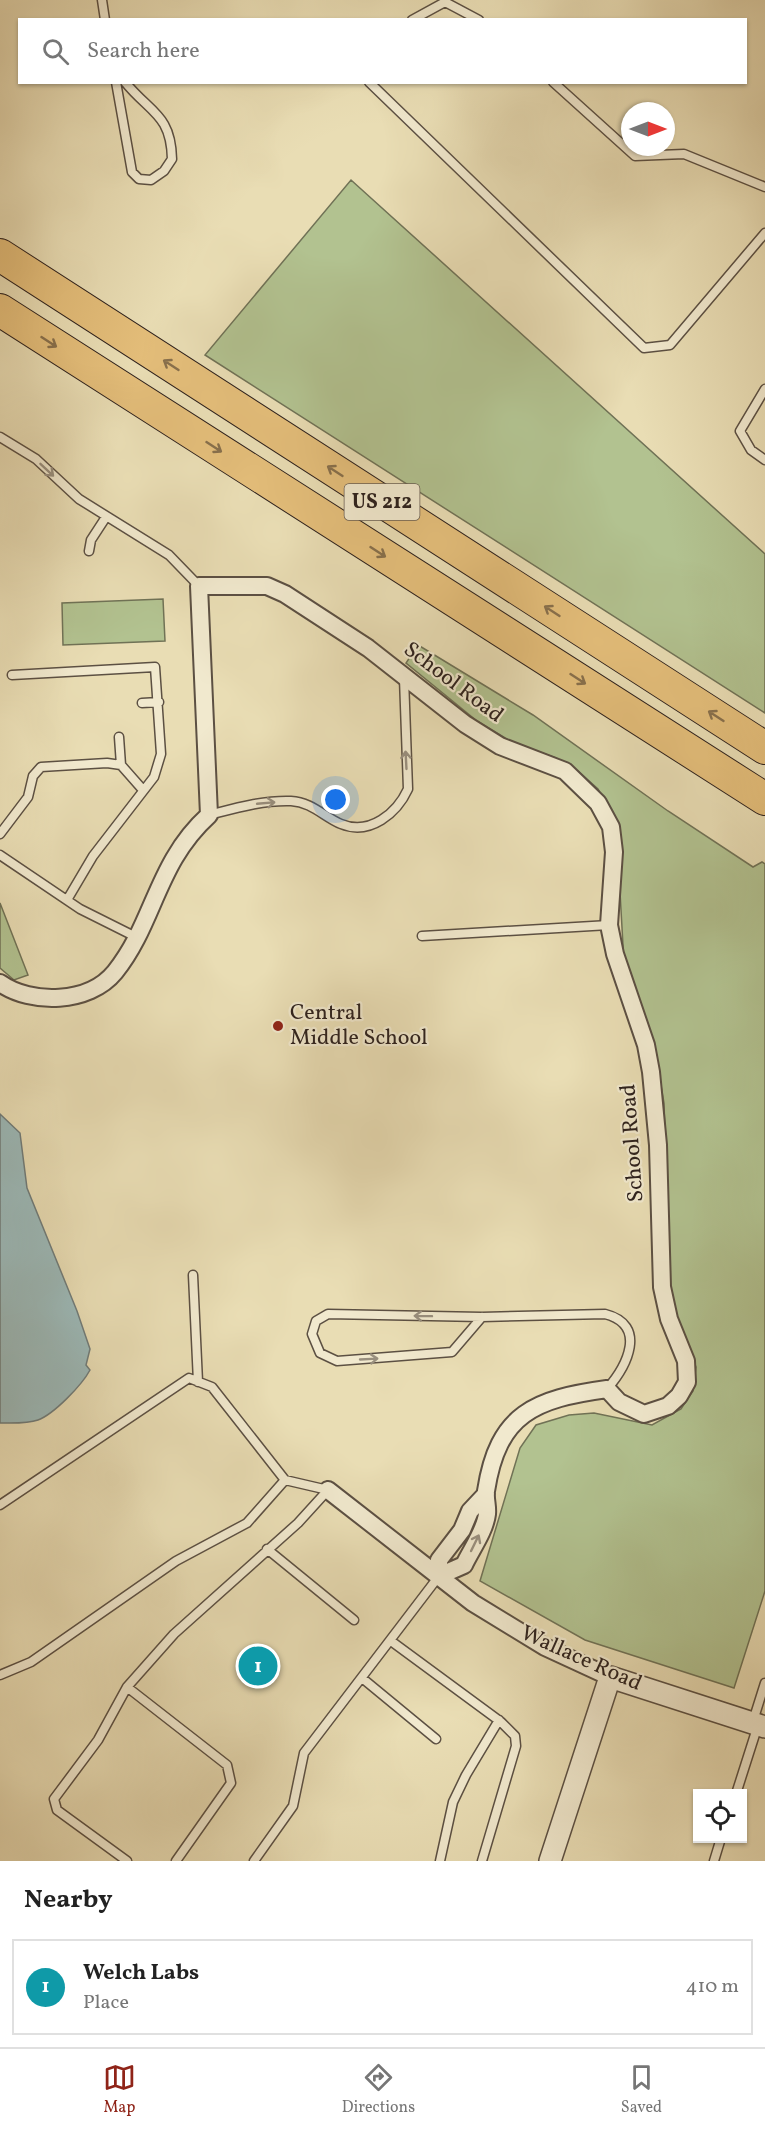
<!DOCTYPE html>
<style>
:root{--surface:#fff;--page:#f6f6f6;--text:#222;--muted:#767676;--line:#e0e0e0;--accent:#8f2418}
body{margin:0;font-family:Vollkorn,serif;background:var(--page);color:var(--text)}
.controls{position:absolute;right:18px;bottom:18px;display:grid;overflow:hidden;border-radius:0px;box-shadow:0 2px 4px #0004}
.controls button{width:54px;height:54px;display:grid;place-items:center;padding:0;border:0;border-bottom:2px solid var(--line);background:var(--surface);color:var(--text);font:30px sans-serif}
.compass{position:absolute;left:621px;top:102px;width:54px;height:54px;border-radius:50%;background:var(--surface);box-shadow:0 2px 4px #0004;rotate:90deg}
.you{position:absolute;left:336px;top:800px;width:21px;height:21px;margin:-15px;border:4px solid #fff;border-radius:50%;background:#1a73e8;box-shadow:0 0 0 9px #1a73e833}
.badge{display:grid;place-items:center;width:39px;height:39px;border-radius:50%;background:var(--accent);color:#fff;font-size:20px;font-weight:700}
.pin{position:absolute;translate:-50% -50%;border:3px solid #fff;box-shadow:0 2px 6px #0006}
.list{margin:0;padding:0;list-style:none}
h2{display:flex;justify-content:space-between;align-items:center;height:78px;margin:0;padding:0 24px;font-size:26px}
h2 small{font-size:20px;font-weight:400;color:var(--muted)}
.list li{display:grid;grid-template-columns:39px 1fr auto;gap:18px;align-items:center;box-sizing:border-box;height:96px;margin:0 12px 12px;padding:0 12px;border:2px solid var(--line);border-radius:0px}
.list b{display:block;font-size:22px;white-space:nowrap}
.list p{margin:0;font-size:20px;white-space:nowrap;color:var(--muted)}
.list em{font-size:20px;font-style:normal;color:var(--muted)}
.icon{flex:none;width:33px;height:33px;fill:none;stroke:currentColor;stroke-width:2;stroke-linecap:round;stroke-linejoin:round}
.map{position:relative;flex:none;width:765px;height:1861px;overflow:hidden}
.search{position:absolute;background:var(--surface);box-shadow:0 2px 4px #0004;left:18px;right:18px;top:18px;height:66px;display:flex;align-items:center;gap:15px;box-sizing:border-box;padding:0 21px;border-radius:0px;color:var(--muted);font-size:22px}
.sheet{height:186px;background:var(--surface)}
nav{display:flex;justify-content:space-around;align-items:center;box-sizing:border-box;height:84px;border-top:2px solid var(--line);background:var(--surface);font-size:16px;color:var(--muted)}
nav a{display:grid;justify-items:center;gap:3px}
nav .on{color:var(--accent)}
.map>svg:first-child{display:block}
</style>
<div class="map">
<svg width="765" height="1861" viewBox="0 0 765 1861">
<rect width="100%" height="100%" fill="#e9ddb4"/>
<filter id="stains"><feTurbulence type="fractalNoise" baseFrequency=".00333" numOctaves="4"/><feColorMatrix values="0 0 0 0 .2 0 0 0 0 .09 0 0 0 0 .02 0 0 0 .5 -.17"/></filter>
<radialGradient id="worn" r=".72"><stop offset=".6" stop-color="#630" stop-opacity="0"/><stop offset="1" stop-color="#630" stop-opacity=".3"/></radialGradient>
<path fill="#b2c290" stroke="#707256" stroke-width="1.5" d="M351 180 765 554V713L205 355Z
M163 599 165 641 63 645 62 603Z
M418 645 533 715 668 811 753 867 762 862 765 864V1591L734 1688 585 1640 480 1581 520 1448 536 1425 569 1415 594 1413 652 1425 681 1409 693 1391 696 1367 676 1314 670 1289 664 1103 654 1045 638 996 624 963 616 821 598 789 578 771 556 758 512 742 477 721 406 663Z
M0 903 28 975 14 980 0 968Z"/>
<path fill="#9cb9b8" stroke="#707c7a" stroke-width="1.5" d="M0 1114 20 1133 27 1188 77 1311 90 1349 86 1365 90 1370C82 1385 54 1414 38 1420 27 1424 12 1423 0 1423Z"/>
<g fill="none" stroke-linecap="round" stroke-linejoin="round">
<g stroke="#5c5043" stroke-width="11">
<path id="service" d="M102 0 105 20
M412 20 445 2 479 20
M116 82 132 172 139 179 151 180 164 171 172 159C171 114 150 113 125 82
M369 82 644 348 670 345 765 233
M553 82 635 156 684 154 765 187
M765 389 740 431 751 450 765 460
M0 437 36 459 79 499 169 555 199 586
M89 551 91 540 106 517
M12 675 155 667 161 754 154 777 93 856 67 900
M142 703 159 702
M119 737 121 765
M209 815C236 808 263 800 291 801 312 802 324 817 341 824 370 836 397 813 408 789L404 678
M0 834 28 797 33 776 41 767 107 763 121 765 143 790
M0 855 80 909 136 937
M422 936 609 925
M193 1275 198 1382
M482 1317 452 1352 337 1361 320 1353 312 1334 316 1321 328 1314 482 1317 605 1314C648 1325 627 1366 607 1389
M0 1505 189 1378 212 1387 285 1480 328 1490 298 1523 174 1634 127 1687 98 1740 54 1799 57 1810 127 1861
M267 1549 354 1620
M391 1641 501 1722 515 1736 516 1746 482 1861
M0 1675 31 1662 176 1561 247 1523 285 1480
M362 1678 436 1739
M127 1687 227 1765 231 1783 176 1861
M753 1721 765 1683
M736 1794 758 1725
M254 1861 293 1806 304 1753 439 1576
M440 1861 453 1802 466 1775 499 1720
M714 1861 721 1838"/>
</g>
<g stroke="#5c5043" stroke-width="20">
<path id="minor" d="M0 983C31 1005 89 1004 115 972 155 922 156 863 209 815L199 586H267L285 594 368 648 465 724 500 746 565 771 598 803 611 827 614 852 609 925 615 954 646 1045 651 1072 658 1145 662 1287 669 1319 686 1361 687 1382 679 1396 668 1406 644 1414 619 1402 607 1389C535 1399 498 1413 486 1491 485 1499 488 1507 487 1514 485 1531 471 1550 464 1565L439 1576
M328 1490 473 1603 545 1647 610 1677
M439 1576V1560L462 1530 470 1511 486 1494"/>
</g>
<g stroke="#5c5043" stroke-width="24">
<path id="tertiary" d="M550 1861 610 1677 765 1727"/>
</g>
<g stroke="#2d211d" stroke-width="34">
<path id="motorway" d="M0 255 765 748
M0 310 765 799"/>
</g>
<use href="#service" stroke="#f1e9ce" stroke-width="8"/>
<use href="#minor" stroke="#f1e9ce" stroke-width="16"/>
<use href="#tertiary" stroke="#f1e9ce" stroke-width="21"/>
<use href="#motorway" stroke="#e4be7a" stroke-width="32"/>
</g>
<defs><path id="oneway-shaft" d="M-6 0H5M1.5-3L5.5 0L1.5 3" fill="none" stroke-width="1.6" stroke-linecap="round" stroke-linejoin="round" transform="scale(1.5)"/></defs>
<g stroke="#88704c">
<use href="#oneway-shaft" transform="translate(49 342) rotate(33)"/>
<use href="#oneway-shaft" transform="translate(171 365) rotate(-147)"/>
<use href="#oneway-shaft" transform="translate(214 447) rotate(33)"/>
<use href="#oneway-shaft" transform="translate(335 471) rotate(-147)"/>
<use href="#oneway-shaft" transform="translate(378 552) rotate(33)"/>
<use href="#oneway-shaft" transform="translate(552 611) rotate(-147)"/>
<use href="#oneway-shaft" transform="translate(578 679) rotate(33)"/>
<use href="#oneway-shaft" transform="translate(716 716) rotate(-147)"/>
</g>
<g stroke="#998f7e">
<use href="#oneway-shaft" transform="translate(47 470) rotate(43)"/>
<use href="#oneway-shaft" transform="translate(406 760) rotate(-93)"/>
<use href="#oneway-shaft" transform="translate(266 803) rotate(-5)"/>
<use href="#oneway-shaft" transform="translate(423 1316) rotate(-179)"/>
<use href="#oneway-shaft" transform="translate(369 1359) rotate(-3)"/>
<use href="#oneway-shaft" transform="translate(475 1543) rotate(-64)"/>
</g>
<circle fill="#8f2418" stroke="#f1e9ce" stroke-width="2" cx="278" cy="1026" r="6"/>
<g text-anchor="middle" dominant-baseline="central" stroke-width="4.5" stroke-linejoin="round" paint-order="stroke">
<rect fill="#f1e9ce" stroke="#685d52" stroke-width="1.5" x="344.5" y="484" width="75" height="36" rx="4.5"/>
<g font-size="21" font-weight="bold" fill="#2d211d">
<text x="382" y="502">US 212</text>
</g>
<g font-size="22" fill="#2d211d" stroke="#f1e9ce">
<text transform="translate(453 683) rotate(37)">School Road</text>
<text transform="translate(633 1143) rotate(-94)">School Road</text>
<text transform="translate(581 1659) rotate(24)">Wallace Road</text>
</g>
<g font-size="22" fill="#2d211d" stroke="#f1e9ce" text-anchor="start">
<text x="290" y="1013">Central<tspan x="290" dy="25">Middle School</tspan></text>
</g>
</g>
<rect width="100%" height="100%" filter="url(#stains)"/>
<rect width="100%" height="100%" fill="url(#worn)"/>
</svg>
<div class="controls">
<button><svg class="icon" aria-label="locate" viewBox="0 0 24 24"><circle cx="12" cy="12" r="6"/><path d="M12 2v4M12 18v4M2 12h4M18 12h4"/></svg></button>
</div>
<svg class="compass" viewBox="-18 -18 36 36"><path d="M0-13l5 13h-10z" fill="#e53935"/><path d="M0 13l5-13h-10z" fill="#767676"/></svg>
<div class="you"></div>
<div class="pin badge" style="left:258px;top:1666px;background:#0f9aa8">1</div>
<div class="search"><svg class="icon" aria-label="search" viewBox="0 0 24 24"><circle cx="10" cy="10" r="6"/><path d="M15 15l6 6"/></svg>Search here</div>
</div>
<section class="sheet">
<h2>Nearby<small></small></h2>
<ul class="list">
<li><span class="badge" style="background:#0f9aa8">1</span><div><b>Welch Labs</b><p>Place</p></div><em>410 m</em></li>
</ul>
</section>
<nav>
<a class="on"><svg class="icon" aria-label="map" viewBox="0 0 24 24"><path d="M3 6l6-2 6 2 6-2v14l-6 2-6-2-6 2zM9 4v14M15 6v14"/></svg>Map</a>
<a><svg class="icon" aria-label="directions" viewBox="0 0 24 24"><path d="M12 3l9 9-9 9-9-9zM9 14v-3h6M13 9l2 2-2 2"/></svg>Directions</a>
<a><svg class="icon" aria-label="saved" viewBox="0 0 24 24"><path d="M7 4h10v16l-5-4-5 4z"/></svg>Saved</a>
</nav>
